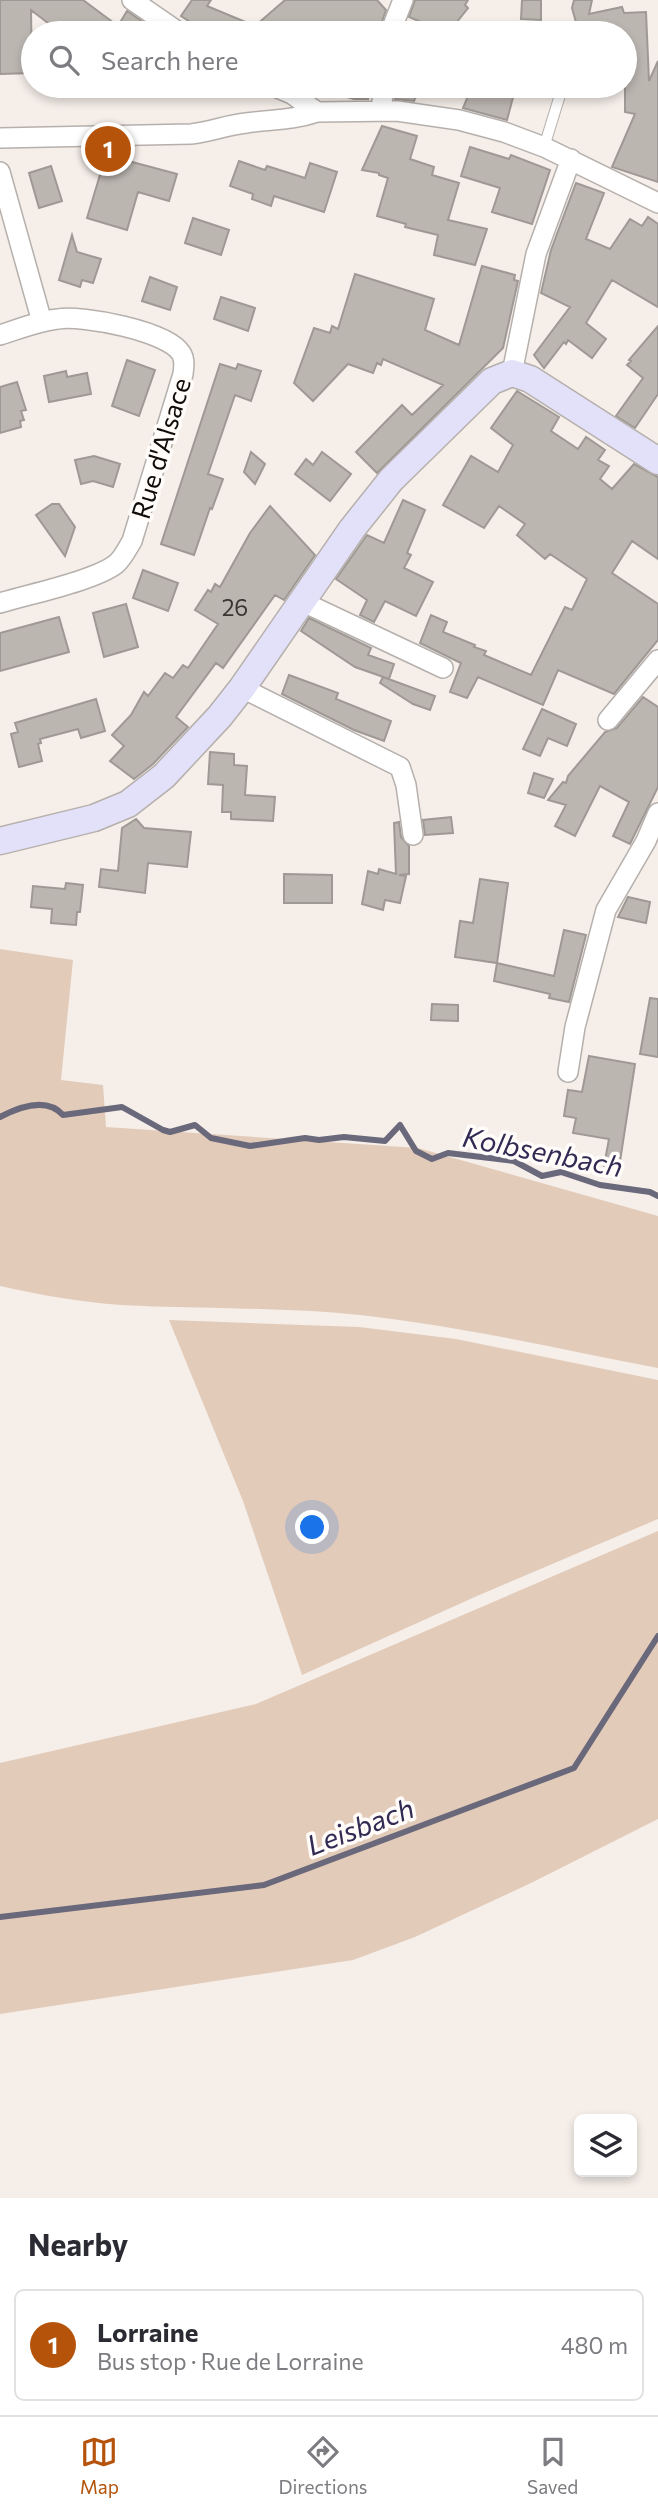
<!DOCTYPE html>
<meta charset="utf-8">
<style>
:root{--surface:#fff;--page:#f7f7f7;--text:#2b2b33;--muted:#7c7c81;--line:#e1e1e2;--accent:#b45309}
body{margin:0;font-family:Commissioner,sans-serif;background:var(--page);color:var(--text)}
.controls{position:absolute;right:21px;bottom:21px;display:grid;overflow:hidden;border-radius:10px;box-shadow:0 4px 10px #0003}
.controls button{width:63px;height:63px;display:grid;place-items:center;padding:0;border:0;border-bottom:2px solid var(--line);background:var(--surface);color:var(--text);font:35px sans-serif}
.you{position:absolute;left:313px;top:1528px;width:24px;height:24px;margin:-18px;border:5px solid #fff;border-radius:50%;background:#1a73e8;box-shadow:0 0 0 10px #1a73e833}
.badge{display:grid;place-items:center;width:46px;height:46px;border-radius:50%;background:var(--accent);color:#fff;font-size:23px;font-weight:700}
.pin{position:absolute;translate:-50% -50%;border:4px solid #fff;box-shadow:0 2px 7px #0006}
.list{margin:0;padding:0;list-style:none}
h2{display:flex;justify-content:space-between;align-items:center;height:91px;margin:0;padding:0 28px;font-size:30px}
h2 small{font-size:23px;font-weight:400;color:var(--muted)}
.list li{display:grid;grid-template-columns:46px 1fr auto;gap:21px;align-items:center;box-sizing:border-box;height:112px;margin:0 14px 14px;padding:0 14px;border:2px solid var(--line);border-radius:10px}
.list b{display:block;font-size:26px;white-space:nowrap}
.list p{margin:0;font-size:23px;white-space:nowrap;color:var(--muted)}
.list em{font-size:23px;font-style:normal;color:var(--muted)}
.icon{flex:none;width:38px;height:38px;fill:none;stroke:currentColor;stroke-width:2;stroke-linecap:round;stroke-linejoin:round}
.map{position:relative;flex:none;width:658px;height:2198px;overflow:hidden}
.search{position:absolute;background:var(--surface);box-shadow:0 4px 10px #0003;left:21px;right:21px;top:21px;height:77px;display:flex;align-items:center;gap:18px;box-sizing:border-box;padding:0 24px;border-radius:38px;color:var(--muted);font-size:26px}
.sheet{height:217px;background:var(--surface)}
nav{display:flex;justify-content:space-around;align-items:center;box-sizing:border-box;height:98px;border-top:2px solid var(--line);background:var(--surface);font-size:19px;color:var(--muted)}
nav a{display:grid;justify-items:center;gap:4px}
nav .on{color:var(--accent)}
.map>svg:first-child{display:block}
</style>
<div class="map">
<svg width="658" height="2198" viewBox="0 0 658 2198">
<rect width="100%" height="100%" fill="#f5eee9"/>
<path fill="#e3cbb9" d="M0 949 73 960 61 1080 103 1085 106 1127 418 1148 658 1216V1368C559 1349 460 1326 360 1315 280 1307 200 1309 121 1305 80 1302 40 1295 0 1286Z
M169 1320 359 1327 456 1339 658 1380V1519L477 1596 302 1675 243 1501Z
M658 1531V1819L531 1883 415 1937 353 1960 0 2014V1763L256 1704Z"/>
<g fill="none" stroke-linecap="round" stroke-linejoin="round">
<path stroke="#6a687b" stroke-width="6" d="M0 1117C19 1107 47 1097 63 1115L122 1107 163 1130 170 1132 195 1125 211 1138 250 1146 305 1138 319 1140 344 1137 385 1141 400 1125 416 1151 432 1159 448 1153 514 1161 542 1176 561 1172 600 1185 650 1192 658 1196
M0 1917 264 1885 574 1768 658 1636"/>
</g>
<path fill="#bcb6b1" stroke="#9f9995" stroke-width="2" d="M0 0H83L118 26 127 11 159 33H61L31 10 32 73 0 74Z
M192 0H211L207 6 255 26 285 0H377L386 10 378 33H207L181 16Z
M415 0H468L465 5 468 8 448 33H414L421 22 409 17Z
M522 0H541V20L521 19Z
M574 0H592L589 14 622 7 624 13 646 12 649 81 658 61V182L612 167 635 114 625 112V33H579L572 8Z
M323 86H371L368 99H354L322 90Z
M400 86H421L414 101 395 99Z
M472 86H516L507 120 463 108Z
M382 126 417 136 410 159 434 167 432 175 459 183 448 220 487 229 475 265 434 255 438 235 405 227 406 224 377 216 388 178 379 175V173L362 170Z
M470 147 509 159 511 155 550 170 532 224 492 212 500 188 461 176Z
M106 155 177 174 169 201 138 192 127 230 87 218Z
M239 161 265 170 267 166 305 178 310 163 337 172 324 212 274 196 271 206 252 199 253 194 230 186Z
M51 166 62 201 39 208 29 173Z
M576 183 604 193 586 239 610 249 630 219 642 226 648 217 658 224V307L612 280 586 323 606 339 592 358 568 340 566 344 564 342 544 368 534 355 570 307 541 293 551 250Z
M193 218 229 230 221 255 185 243Z
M72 235 77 252 101 259 93 283 82 280 80 287 59 280Z
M482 266 515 275 514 280 518 281 503 348 377 473 356 452 402 405 412 415 443 385 383 359 381 365 377 363 373 373 348 364 313 401 294 383 314 328 330 333 332 326 338 329 355 274 434 299 425 330 459 345Z
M150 277 177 287 170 310 142 301Z
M221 297 255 308 248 331 214 319Z
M658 326V394L635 428 616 416 643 378 627 365 631 361 629 360Z
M127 360 155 370 139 416 112 406Z
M220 364 236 369 238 364 261 371 251 401 235 395 208 474 223 479 212 509 210 508 194 555 161 544Z
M66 371 67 377 87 373 91 394 49 402 44 376Z
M17 382 26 410 21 411 24 420 20 421 21 427 0 433V387Z
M517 391 559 417 551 431 578 449 586 437 605 450 598 460 609 466 600 479 612 489 634 464 658 477V559L632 541 612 573 658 604V640L614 694 558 670 543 705 478 677 467 698 450 692 461 663 420 643 431 615 447 622 443 632 475 645 474 647 486 651 484 655 531 675 565 607 572 610 587 579 550 554 545 559 517 535 525 524 499 506 484 528 443 505 471 456 498 472 513 445 491 428Z
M251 452 265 464 255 484 244 472Z
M322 452 351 474 330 501 295 474 306 459 313 465Z
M94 456 120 464 113 487 93 481 81 484 75 460Z
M403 500 425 510 407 553 411 555 404 568 433 582 416 616 385 601 374 622 360 615 367 600 336 579 367 535 384 543Z
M52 504H59L75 527 65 556 36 515Z
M270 506 315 555 284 600 275 595 223 668 216 663 176 717 188 727 153 764 134 779 110 761 124 746 112 735 131 715 144 692 148 696 165 673 173 678 183 665 188 668 218 624 195 610 208 590 211 592 215 584 220 587 250 533Z
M143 570 178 583 168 611 133 598Z
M126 604 138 647 104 657 93 613Z
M59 617 69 652 0 671V633Z
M309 618 371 648 368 655 394 664 389 679 355 667 301 631Z
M289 675 338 693 336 699 391 721 384 741 354 730 282 694Z
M383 677 435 696 430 710 413 704 380 683Z
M643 697 658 707V787L630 844 613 836 629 802 600 786 575 836 555 826 566 805 548 800 563 782 566 783 568 776 605 732 617 728Z
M96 699 105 731 81 738 78 729 40 739 41 743 38 744 42 761 19 767 11 734 18 732 15 723Z
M542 709 576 724 567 746 548 738 540 756 523 749Z
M210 752 234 754V765L247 766 245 795 275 797 273 821 231 819V812H222L223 785 208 784Z
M534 773 553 779 544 798 528 793Z
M451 817 453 833 425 835 423 820Z
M136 819 144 828 191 832 187 867 148 863 145 893 99 887 101 869 118 871 122 828Z
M399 822 401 837 409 846V874L399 875 406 876 400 903 385 900 383 910 362 904 368 871 378 874 379 869 396 874 394 823Z
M284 874 332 875V903H284Z
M480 879 508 883 497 963 455 957 460 921 473 923Z
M66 883 83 885 80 912H77L76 925 51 923 52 909 31 907 33 886 65 889Z
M628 897 650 902 646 923 618 917Z
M564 930 586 935 569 1002 549 998 550 994 494 981 497 963 554 976Z
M650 998 658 999V1057L640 1054Z
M432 1004 458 1005V1021L431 1020Z
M589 1056 635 1064 619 1168 604 1166 609 1139 573 1133 576 1118 564 1116 568 1090 582 1092Z"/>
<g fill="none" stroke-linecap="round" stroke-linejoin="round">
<g stroke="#b6b0ac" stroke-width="12">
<path id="service" d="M544 147 560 95V86"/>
</g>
<g stroke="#b6b0ac" stroke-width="22">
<path id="minor" d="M132 0 180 33
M390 33 403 0
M273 86 292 94 317 112 397 111 459 120 504 132 544 147 658 203
M381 110 384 86
M0 138 191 134C210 132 227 125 246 123 273 119 290 121 317 112
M0 172 42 322
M0 335C19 329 38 321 58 319 83 315 167 331 181 353 185 359 184 367 183 374L132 541C127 549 123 558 116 564 94 581 29 594 0 603
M512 373 536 254 571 159
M303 602 443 668
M242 688 400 767 406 785 413 835
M608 720 658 660
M568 1072 575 1027 606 910 646 841 658 813"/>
</g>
<g stroke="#b6b0ac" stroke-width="29">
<path id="secondary" d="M0 841 94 818 128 804 164 776 220 716 242 688 352 529 391 480 492 381 512 373 530 379 658 461"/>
</g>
<use href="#service" stroke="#fff" stroke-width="10"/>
<use href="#minor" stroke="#fff" stroke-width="19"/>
<use href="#secondary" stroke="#e3e0f9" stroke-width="26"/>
</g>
<g text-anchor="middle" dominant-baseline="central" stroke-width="7" stroke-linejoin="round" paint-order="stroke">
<g font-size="23" fill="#3a3634">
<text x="235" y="607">26</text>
</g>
<g font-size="26" fill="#0e0c0b" stroke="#fffcfa">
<text transform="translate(160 448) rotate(-73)">Rue d'Alsace</text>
</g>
<g font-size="28" font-style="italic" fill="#312a53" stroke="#fffcfa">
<text transform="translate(543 1151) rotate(11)">Kolbsenbach</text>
<text transform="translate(360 1826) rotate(-21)">Leisbach</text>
</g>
</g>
</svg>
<div class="controls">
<button><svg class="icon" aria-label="layers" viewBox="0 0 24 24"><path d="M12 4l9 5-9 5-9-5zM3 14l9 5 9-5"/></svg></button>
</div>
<div class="you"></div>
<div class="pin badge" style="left:108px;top:149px">1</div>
<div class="search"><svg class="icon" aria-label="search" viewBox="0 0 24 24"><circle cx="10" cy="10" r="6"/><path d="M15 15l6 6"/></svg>Search here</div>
</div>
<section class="sheet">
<h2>Nearby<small></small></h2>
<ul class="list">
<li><span class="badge">1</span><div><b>Lorraine</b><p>Bus stop · Rue de Lorraine</p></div><em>480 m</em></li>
</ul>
</section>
<nav>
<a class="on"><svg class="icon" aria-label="map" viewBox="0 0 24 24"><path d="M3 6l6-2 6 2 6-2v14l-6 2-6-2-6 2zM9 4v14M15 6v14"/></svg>Map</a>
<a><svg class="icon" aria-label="directions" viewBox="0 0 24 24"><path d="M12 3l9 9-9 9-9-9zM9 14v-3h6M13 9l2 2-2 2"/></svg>Directions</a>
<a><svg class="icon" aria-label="saved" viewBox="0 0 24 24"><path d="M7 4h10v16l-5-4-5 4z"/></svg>Saved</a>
</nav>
